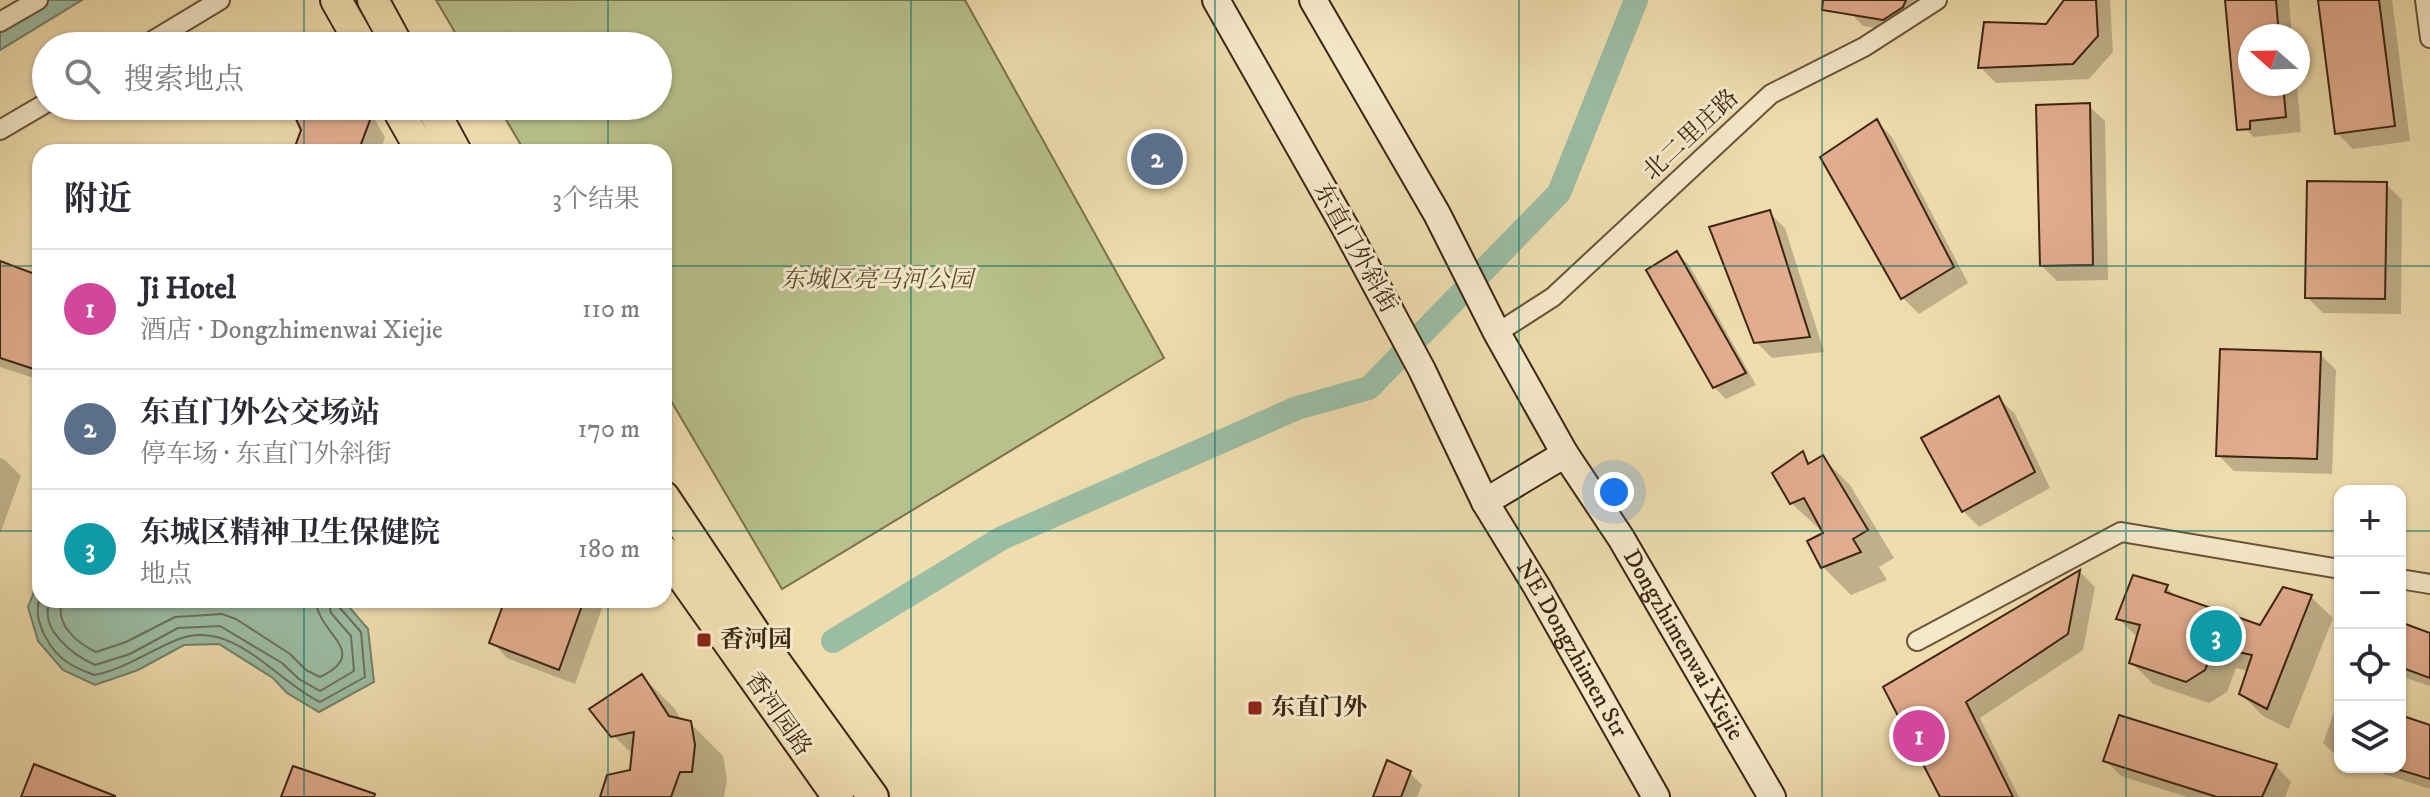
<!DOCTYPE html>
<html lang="zh">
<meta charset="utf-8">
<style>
:root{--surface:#fff;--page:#f2f2f3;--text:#2b2b33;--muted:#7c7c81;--line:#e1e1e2;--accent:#0b8043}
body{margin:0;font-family:"IM FELL DW Pica","Noto Serif SC",serif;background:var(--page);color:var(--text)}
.controls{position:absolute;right:24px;bottom:24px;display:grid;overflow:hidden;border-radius:16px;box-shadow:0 2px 6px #0004}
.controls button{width:72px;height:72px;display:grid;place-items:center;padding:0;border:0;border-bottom:2px solid var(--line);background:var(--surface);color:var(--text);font:40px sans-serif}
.compass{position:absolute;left:2238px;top:24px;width:72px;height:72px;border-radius:50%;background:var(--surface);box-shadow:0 2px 6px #0004;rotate:290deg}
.you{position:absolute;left:1614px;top:492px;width:28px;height:28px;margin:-20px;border:6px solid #fff;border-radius:50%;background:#1a73e8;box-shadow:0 0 0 12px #1a73e833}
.badge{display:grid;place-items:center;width:52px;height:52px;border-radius:50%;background:var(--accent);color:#fff;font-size:26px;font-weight:700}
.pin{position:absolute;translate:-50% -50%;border:4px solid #fff;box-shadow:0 2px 8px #0006}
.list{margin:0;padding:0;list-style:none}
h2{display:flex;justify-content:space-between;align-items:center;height:104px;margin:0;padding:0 32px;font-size:34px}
h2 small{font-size:26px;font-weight:400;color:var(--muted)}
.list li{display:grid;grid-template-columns:52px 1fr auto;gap:24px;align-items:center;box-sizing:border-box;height:120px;padding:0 32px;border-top:2px solid var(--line)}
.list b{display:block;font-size:30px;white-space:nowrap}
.list p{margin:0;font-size:26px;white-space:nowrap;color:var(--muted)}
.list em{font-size:26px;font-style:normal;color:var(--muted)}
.icon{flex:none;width:44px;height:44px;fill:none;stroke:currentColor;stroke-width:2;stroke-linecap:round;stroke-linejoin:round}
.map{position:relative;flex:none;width:2430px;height:797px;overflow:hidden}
.search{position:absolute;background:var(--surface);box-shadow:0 2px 6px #0004;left:32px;top:32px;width:640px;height:88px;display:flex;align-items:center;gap:20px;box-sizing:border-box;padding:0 28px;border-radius:44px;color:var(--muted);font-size:30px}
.panel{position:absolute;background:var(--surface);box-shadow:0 2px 6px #0004;left:32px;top:144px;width:640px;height:464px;border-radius:24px}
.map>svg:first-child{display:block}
</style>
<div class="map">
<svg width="2430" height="797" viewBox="0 0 2430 797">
<rect width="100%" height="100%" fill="#efddae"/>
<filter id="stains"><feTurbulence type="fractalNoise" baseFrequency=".0025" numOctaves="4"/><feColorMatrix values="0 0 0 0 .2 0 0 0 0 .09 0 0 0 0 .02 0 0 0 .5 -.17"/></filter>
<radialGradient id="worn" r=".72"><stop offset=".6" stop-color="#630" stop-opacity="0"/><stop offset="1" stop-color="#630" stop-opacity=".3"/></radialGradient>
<path fill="#b8c18b" stroke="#7a734e" stroke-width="2" d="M436 0H965L1164 358 782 589 664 389V152H525L498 106H658V46H463Z"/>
<path fill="#9bbda4" stroke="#758069" stroke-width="2" d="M38 0H82L0 50V22Z
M40 577V600H343L368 629 374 682 319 712 287 693 273 678 219 644 184 645 138 670 95 685 63 670 38 641 28 607Z"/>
<path fill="#0003" d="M1857 0H1922L1896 31 1863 26 1852 14Z
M2062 0H2110L2113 52 2089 79 1996 83 1980 67 2047 27 2062 6Z
M2227 0H2289L2292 36H2250V84H2297L2301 132 2254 137 2238 121Z
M2320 0H2392L2410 141 2353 149 2337 133Z
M292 106H367L385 137 380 152H295L303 130Z
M2089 106 2105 121 2108 280 2057 281 2041 265Z
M1877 121 1892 137 1968 283 1919 314 1903 298Z
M2386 184 2402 200 2401 314 2323 313 2307 297Z
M1769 212 1785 228 1824 352 1772 358 1756 342Z
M1677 253 1689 265 1756 385 1726 399 1714 387Z
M0 263 40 278V380L0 367Z
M2320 354 2336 370 2332 474 2234 471 2218 455Z
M1999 398 2015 414 2050 488 1979 527 1963 511Z
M1802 454 1812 464 1822 457 1850 485 1894 558 1879 567 1887 580 1851 595 1823 567 1825 534 1791 503Z
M0 458 5 460 21 476 0 534Z
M2080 572 2095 587 2083 650 1980 718 2019 797H1943L1886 688Z
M2166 587 2178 598 2261 627 2311 597 2333 618 2289 729 2263 716 2241 694 2249 671 2236 668 2227 692 2209 703 2153 684 2131 662 2138 638 2118 618Z
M526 600H605L575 684 507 658 492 642Z
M2400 624 2430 635V686L2400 676Z
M642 676 675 709 682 721 690 723 723 756 727 779 724 797H602L632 772 634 756 613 735Z
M2339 698H2340V759L2323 743Z
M2400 717 2430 727V789L2363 767H2400Z
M2105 760 2276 766 2291 782 2285 797H2187L2121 776Z
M1410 773 1422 785 1417 797H1376Z"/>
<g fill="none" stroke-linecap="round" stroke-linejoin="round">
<path stroke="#6c715a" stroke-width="2" d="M40 598C31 620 51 653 70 664 78 669 87 672 94 675 126 669 150 650 179 639 233 618 277 682 320 702L365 677 361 632 339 607 338 600
M50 600C38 629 73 655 95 665L130 654 178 628 220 626 282 663 299 679 320 691 354 671 351 636 331 613 328 600
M63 600C53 623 77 643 96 652L126 642 175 617 222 614 236 619 290 654 306 670 320 677C372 652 317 634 316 600"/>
<path stroke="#9bbda4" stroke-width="24" d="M833 641 1002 538 1297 408 1369 388 1559 193 1636 0"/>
</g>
<path fill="#e2ad8f" stroke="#3d2510" stroke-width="2" d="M1823 0H1906L1903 7 1883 20 1822 10Z
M2064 0H2096L2098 36 2073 64 1978 68 1984 22 2046 24Z
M2225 0H2276L2279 36H2250V84H2283L2286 117 2250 121V129L2237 130Z
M2318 0H2379L2395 126 2335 134Z
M2090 103 2093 265 2040 266 2036 105Z
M290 106H362L370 120 358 152H293L301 130Z
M1877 119 1954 267 1901 299 1820 157Z
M2307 181 2387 182 2385 299 2305 298Z
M1770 210 1810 337 1754 343 1709 227Z
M1677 251 1746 373 1713 388 1646 270Z
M0 261 40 276V371L0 358Z
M2220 349 2321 352 2317 459 2216 456Z
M1999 396 2035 472 1962 512 1921 438Z
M1803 451 1808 464 1823 455 1868 530 1853 539 1861 552 1821 568 1807 541 1823 533 1804 498 1790 504 1772 473Z
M2080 570 2068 634 1966 702 2013 797H1940L1883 687Z
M2133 575 2168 585 2165 592 2260 625 2283 587 2312 595 2267 709 2239 694 2252 655 2214 647 2205 670 2186 682 2129 663 2140 625 2116 619Z
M519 600H584L559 670 489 643 503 605Z
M2400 622 2430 633V678L2400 667Z
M642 674 669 716 691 721 695 745 692 772H680L671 797H600L607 775 630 770 634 732 611 737 589 709Z
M2119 715 2277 764 2262 797H2217L2103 761Z
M2400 715 2430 725V779L2400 770Z
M1387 760 1411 771 1401 797H1373Z
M34 764 115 796V797H21Z
M293 766 375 794 374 797H281Z"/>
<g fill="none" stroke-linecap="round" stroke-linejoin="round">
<g stroke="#6a5338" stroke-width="22">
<path id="minor" d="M2425 0 2430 38
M0 22 38 0
M144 46 220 0
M0 130 46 103
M1497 333 1553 297 1771 94 1864 47 1937 0
M2400 579 2430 584
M1917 641 2121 532 2340 569"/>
</g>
<g stroke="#3d2510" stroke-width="30">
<g id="secondary">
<path id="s1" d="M1216 0 1346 229 1422 370 1485 502 1537 587 1656 797"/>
<path id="s2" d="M1313 0 1437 214 1497 333 1565 454 1621 538 1772 797"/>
<path d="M1485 502 1565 454"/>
</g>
</g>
<g stroke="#3d2510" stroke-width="34">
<path id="trunk" d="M336 0 362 46
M373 0 398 46
M396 106 422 152
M431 106 456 152
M664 497 758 638 873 797
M664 551 838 797"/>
</g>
<use href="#minor" stroke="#f5e9ca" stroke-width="18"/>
<use href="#secondary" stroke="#f5e9ca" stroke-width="26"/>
<use href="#trunk" stroke="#efddae" stroke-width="30"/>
</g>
<path fill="none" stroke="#0f766e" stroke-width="2" stroke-opacity="0.55" d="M304 0V46M608 0V46M911 0V797M1215 0V797M1519 0V797M1822 0V797M2126 0V797M304 106V152M608 106V152M0 266H40M664 266H2430M0 531H40M664 531H2340M2400 531H2430M304 600V797M608 600V797"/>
<g fill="#8f2418" stroke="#f5e9ca" stroke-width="3">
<rect x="696" y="632" width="16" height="16" rx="4"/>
<rect x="1247" y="700" width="16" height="16" rx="4"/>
</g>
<g text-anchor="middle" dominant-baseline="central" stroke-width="6" stroke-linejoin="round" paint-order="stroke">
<g font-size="24" fill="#3d2510" stroke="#f5e9ca">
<text transform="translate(1691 135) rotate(-43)">北二里庄路</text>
<text transform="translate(1355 248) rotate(61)">东直门外斜街</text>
<text stroke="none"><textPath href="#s2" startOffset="744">Dongzhimenwai Xiejie</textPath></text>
<text stroke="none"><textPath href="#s1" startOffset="740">NE Dongzhimen Str</textPath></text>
<text transform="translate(778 714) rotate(55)">香河园路</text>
</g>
<g font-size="24" font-style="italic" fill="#5c4c2f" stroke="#f5e9ca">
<text x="877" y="280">东城区亮马河公园</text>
</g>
<g font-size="24" font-weight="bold" fill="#3d2510" stroke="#f5e9ca" text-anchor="start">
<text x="720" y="640">香河园</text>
<text x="1271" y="708">东直门外</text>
</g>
</g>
<rect width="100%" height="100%" filter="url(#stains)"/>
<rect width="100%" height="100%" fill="url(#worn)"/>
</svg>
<div class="controls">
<button>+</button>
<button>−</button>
<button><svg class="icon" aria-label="locate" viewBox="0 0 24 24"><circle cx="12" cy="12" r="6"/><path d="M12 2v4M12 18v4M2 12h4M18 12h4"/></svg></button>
<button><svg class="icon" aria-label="layers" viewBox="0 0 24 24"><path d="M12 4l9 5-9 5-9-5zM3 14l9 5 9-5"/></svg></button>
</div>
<svg class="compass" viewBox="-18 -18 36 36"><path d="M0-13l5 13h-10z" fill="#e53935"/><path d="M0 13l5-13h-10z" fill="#7c7c81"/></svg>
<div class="you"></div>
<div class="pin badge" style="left:1919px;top:736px;background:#d1479c">1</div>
<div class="pin badge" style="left:1157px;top:159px;background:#5c6f8a">2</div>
<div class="pin badge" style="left:2216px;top:636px;background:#0f9aa8">3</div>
<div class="search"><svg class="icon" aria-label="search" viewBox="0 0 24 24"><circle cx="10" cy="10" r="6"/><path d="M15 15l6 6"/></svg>搜索地点</div>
<section class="panel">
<h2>附近<small>3个结果</small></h2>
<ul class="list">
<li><span class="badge" style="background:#d1479c">1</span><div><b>Ji Hotel</b><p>酒店 · Dongzhimenwai Xiejie</p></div><em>110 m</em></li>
<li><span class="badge" style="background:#5c6f8a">2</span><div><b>东直门外公交场站</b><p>停车场 · 东直门外斜街</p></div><em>170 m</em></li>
<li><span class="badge" style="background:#0f9aa8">3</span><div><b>东城区精神卫生保健院</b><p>地点</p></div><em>180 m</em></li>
</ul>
</section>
</div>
